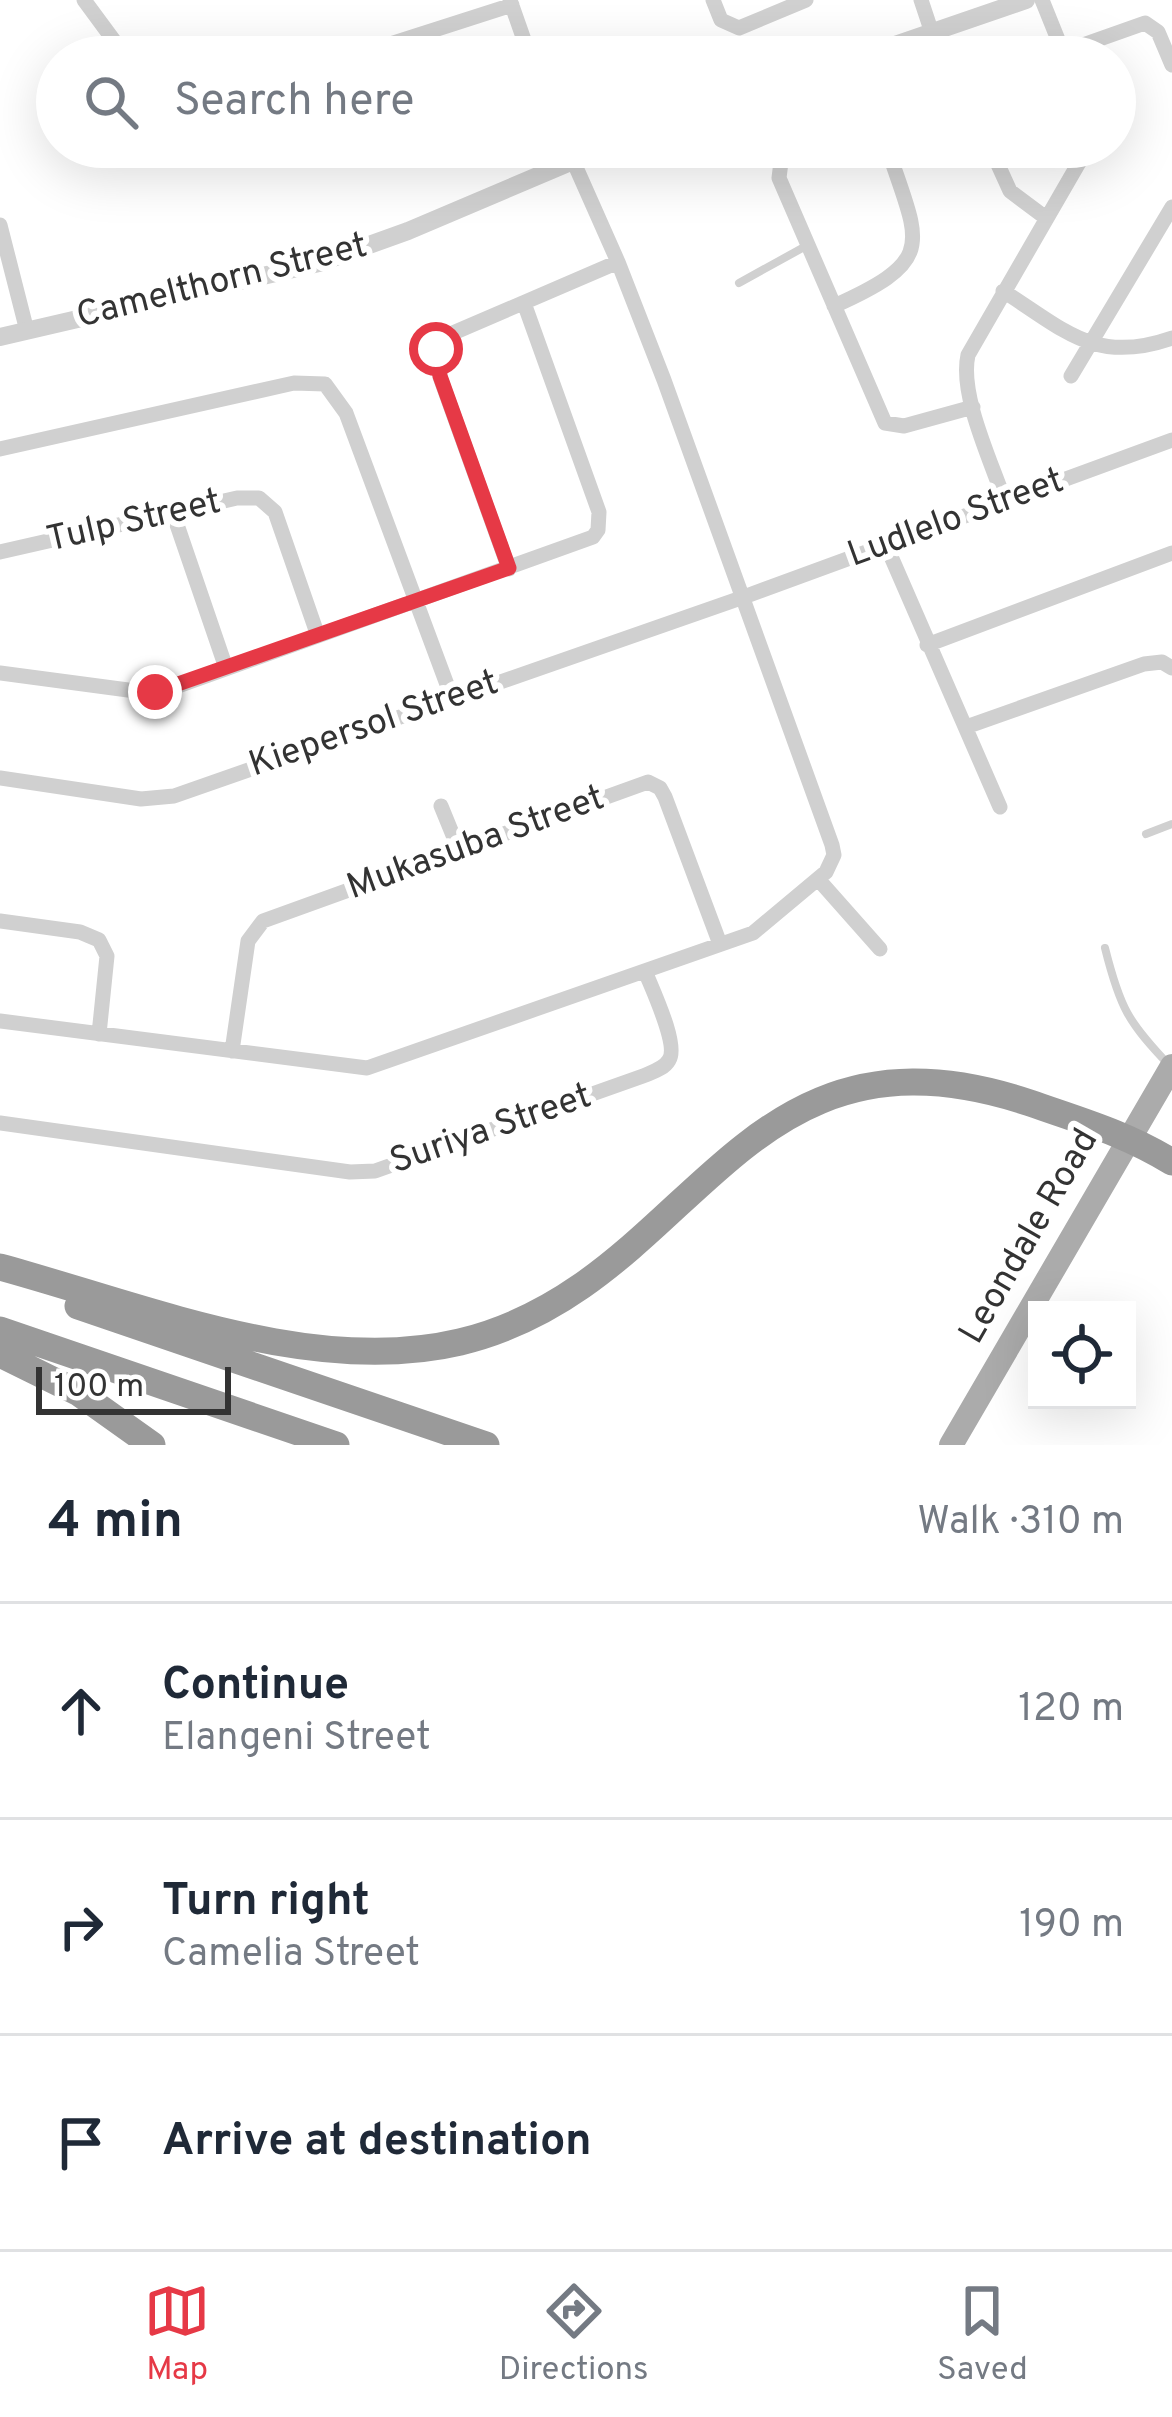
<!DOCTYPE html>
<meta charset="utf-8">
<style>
:root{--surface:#fff;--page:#f2f2f3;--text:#1f2937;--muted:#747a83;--line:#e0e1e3;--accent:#e63946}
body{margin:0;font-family:Overpass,sans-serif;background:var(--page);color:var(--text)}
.controls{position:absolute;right:36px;bottom:36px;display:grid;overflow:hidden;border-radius:0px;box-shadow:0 12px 48px #0002}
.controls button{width:108px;height:108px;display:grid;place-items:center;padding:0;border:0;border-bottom:3px solid var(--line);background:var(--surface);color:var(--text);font:60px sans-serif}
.scale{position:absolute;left:36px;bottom:30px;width:195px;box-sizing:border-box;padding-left:12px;border:6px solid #333;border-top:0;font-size:33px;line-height:42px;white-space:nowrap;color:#333;-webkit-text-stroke:9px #fff;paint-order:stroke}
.stop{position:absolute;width:36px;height:36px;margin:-27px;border:9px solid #e63946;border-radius:50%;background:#fff}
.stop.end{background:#e63946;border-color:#fff;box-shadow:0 3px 12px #0008}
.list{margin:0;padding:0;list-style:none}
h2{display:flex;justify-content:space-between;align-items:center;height:156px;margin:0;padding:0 48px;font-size:51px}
h2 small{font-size:39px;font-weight:400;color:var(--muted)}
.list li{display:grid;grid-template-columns:78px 1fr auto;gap:36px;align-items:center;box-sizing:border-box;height:216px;padding:0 48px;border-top:3px solid var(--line)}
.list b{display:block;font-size:45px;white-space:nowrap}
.list p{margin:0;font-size:39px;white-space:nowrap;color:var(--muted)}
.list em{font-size:39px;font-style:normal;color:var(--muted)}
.icon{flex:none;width:66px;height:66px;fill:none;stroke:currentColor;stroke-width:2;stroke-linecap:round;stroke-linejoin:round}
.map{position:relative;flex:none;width:1172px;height:1445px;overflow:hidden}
.search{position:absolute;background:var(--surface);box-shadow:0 12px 48px #0002;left:36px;right:36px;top:36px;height:132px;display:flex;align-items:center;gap:30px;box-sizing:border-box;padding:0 42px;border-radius:66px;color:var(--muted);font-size:45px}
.sheet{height:804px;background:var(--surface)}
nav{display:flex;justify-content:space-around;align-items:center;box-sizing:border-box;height:168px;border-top:3px solid var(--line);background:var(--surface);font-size:33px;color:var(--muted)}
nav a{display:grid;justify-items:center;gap:6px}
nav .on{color:var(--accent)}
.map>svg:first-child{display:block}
</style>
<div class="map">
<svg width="1172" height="1445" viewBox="0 0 1172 1445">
<rect width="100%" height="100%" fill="#fff"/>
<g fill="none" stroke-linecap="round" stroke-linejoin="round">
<path stroke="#d0d0d0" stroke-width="8" d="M739 283 806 246
M1146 834 1172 824
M1105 948C1120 1008 1128 1022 1170 1066"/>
<path stroke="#d0d0d0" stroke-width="15" d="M84 0 126 57
M510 0 530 57
M713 0 721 20 739 28 806 0
M921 0 932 33
M1042 0 1065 57
M1063 52 1145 23 1158 32 1172 65
M350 57 512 5
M799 147 781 162 779 178 885 423 904 426 973 407
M990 147 1010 191 1046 218
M0 225 27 331
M1003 291C1065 330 1095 365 1172 338
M834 306C939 259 919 244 887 147
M1071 376 1172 207
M0 449 294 383 325 384 346 413 452 698
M1005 502C992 463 959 395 968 355L1088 147
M173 513 226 668
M886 545 1000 807
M0 552 237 498H259L275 512 318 636
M509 569 440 377 438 344 453 333 618 262
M927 645 1172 553
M0 673 143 692 167 690 593 537 598 530 599 512 524 303
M966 727 1144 664 1162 662 1172 668
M0 778 141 799 174 796 741 598 1172 440
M441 806 459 850
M818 879 880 949
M0 921 80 932 99 940 107 956 99 1034
M0 1021 367 1068 753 933 826 872 834 855 832 845 664 380 618 262 567 147
M232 1051 248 941 263 921 648 782 660 788 665 797 720 944
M0 1123 350 1172 375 1171 643 1076C652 1072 664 1069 669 1060 679 1045 652 989 645 971"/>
<path stroke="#d0d0d0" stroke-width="18" d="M860 57 1026 0
M0 337 319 263 408 231 606 147"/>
<path stroke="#ababab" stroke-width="24" d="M951 1445 1172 1066"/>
<path stroke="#9a9a9a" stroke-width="27" d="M0 1267C143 1306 313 1377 460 1342 697 1285 734 1004 1030 1103 1081 1121 1125 1133 1172 1162
M78 1306 486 1445
M0 1330 336 1445
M0 1354 79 1393 152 1445"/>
</g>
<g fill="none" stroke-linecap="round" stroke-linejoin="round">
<path stroke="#e63946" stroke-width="15" d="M155 692 509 568 440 376 436 349"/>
</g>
<g text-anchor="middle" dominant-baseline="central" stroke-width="12" stroke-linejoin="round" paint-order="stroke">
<g font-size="36" fill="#333" stroke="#fff">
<text transform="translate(222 282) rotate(-14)">Camelthorn Street</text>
<text transform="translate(956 519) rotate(-20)">Ludlelo Street</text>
<text transform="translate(134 522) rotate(-13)">Tulp Street</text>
<text transform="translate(374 725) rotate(-19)">Kiepersol Street</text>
<text transform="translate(476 844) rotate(-20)">Mukasuba Street</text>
<text transform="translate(491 1130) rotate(-19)">Suriya Street</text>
<text transform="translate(1030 1237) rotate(-60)">Leondale Road</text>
</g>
</g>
</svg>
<div class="controls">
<button><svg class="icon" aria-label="locate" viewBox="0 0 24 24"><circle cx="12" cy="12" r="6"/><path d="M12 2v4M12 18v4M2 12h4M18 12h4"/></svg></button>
</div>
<div class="scale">100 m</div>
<div class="stop" style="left:436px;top:349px"></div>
<div class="stop end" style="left:155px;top:692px"></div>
<div class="search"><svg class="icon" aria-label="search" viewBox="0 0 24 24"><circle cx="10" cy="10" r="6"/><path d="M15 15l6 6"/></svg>Search here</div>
</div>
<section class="sheet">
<h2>4 min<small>Walk · 310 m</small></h2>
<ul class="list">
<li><svg class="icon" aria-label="ahead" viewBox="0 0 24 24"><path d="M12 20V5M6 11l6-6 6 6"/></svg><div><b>Continue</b><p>Elangeni Street</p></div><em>120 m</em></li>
<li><svg class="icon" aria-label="right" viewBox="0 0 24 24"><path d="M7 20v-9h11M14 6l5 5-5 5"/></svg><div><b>Turn right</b><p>Camelia Street</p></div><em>190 m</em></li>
<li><svg class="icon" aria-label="arrive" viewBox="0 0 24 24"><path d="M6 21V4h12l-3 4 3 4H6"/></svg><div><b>Arrive at destination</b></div></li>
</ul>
</section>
<nav>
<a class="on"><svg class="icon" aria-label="map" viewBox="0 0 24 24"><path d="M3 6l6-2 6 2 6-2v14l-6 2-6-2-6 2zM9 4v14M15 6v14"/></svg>Map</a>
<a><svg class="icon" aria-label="directions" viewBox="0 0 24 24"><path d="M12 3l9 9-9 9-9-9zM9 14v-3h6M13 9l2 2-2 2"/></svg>Directions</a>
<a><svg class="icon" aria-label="saved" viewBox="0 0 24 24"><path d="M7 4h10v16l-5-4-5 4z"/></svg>Saved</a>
</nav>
